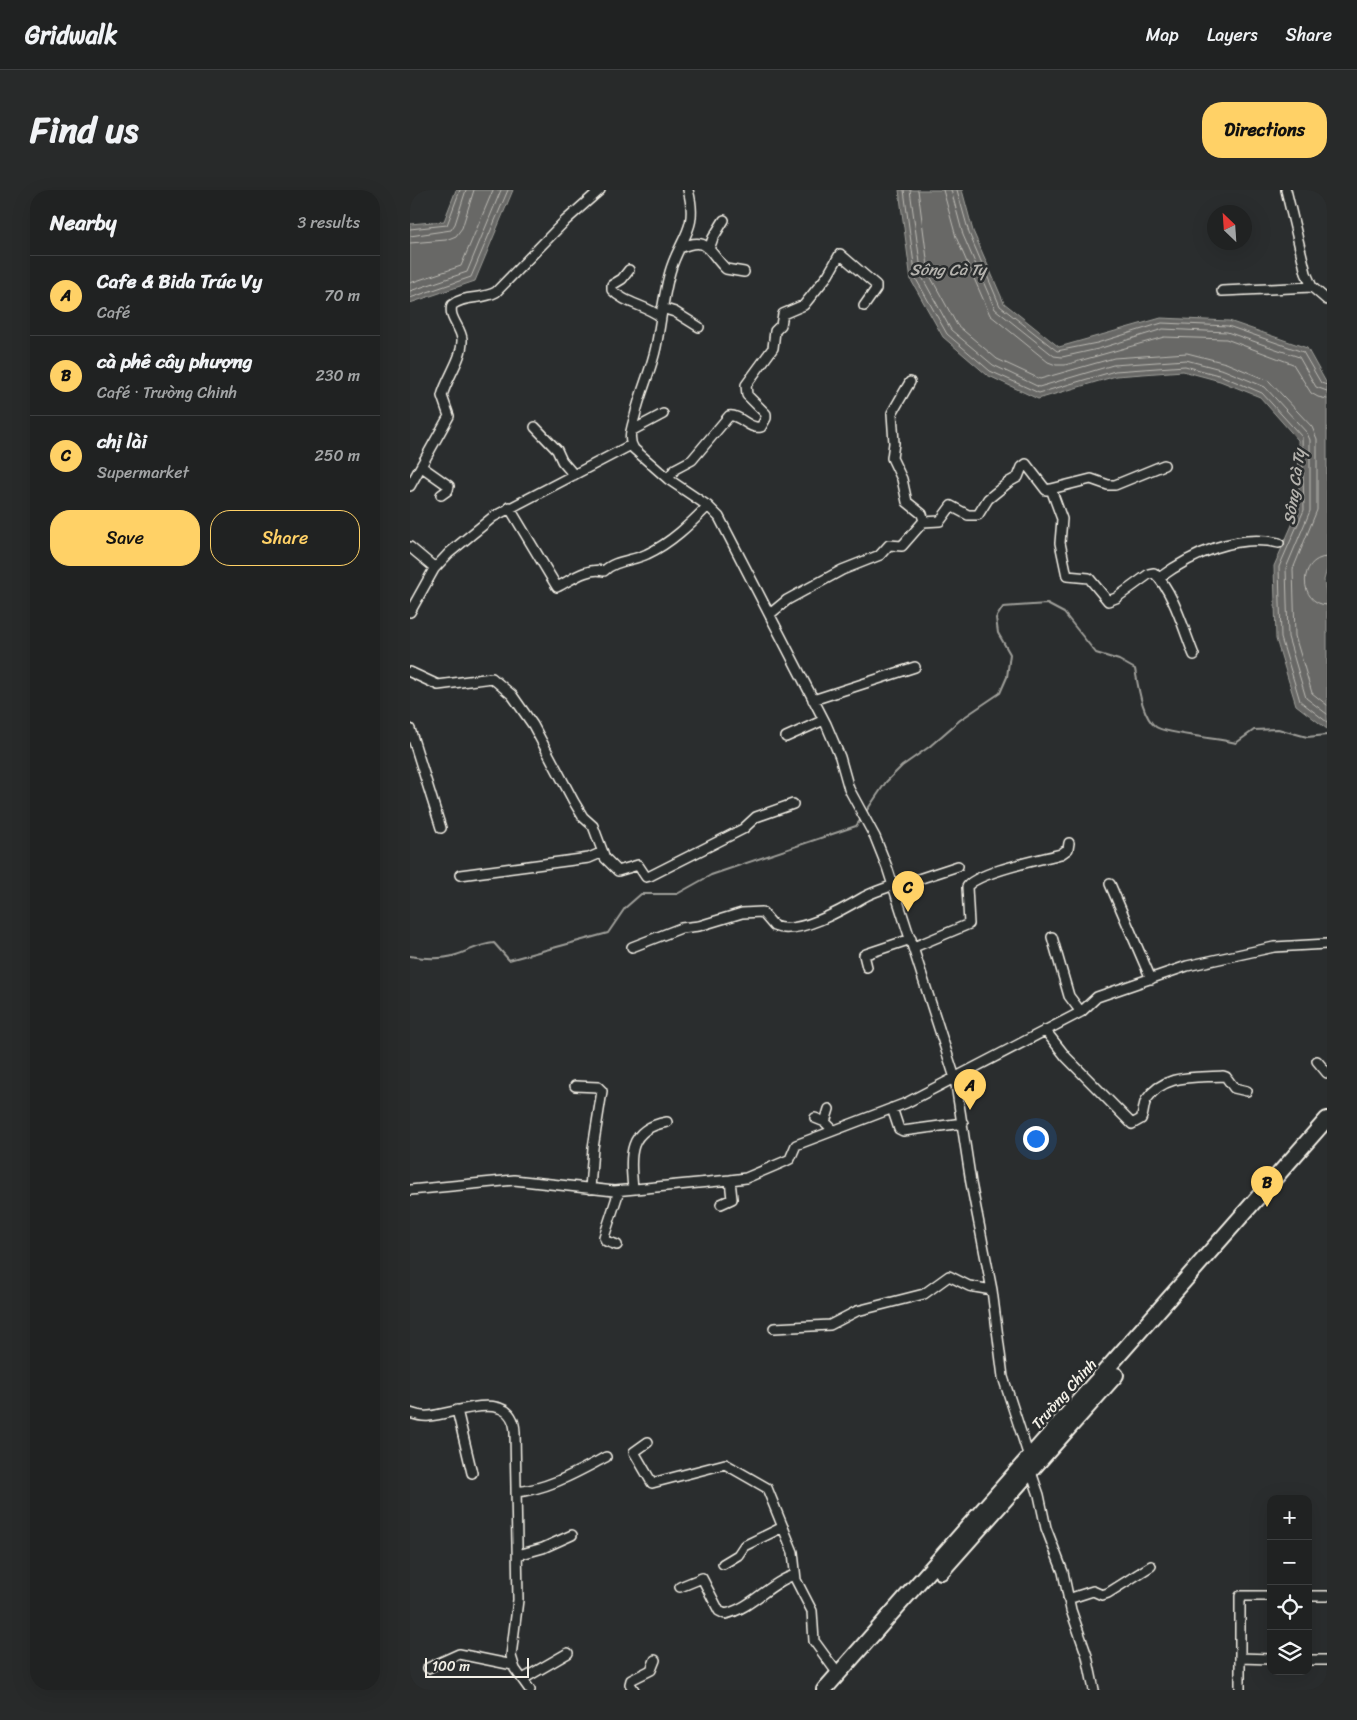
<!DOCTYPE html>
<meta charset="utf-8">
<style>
:root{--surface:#202222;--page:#282a2a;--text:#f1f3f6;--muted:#a2a4a5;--line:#3d3f40;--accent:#ffd166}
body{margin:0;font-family:Sriracha,sans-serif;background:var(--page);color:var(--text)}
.controls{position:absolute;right:15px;bottom:15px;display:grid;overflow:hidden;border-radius:10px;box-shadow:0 5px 20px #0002}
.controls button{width:45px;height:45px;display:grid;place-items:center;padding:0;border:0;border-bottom:1px solid var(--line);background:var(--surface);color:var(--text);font:25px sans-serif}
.compass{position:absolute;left:797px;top:15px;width:45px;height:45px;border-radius:50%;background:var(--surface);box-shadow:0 5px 20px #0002;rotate:335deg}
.scale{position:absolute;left:15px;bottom:12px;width:104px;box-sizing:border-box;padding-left:5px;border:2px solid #f4f1e8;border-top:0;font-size:14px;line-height:18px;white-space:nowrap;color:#f4f1e8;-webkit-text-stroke:4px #2a2d2e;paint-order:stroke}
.you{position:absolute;left:625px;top:948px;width:18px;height:18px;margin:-12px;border:4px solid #fff;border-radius:50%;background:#1a73e8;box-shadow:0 0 0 8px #1a73e833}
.badge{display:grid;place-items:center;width:32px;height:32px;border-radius:50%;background:var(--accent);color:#111;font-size:16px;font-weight:700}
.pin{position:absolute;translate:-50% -41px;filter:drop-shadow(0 1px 2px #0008)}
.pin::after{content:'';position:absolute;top:26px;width:18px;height:15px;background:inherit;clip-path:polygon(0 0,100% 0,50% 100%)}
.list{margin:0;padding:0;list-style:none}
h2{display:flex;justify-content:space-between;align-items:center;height:65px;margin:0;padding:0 20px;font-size:21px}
h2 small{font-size:16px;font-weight:400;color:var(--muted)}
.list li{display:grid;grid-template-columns:32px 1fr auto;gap:15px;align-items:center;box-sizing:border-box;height:80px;padding:0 20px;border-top:1px solid var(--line)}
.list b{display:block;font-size:19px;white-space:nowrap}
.list p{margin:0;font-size:16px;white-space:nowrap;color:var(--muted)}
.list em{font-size:16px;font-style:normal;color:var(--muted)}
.actions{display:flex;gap:10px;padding:15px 20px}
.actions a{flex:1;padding:11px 0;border:1px solid var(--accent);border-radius:20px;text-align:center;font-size:18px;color:var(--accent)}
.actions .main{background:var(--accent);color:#111}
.icon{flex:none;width:28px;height:28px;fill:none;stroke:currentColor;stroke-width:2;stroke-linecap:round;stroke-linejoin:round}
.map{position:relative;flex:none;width:917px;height:1500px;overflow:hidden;border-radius:20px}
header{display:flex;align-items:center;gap:30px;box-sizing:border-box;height:70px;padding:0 25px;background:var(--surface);border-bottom:1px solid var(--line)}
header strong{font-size:24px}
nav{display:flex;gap:28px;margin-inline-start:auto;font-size:18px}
.intro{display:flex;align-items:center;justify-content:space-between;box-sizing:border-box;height:120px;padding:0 30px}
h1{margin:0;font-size:35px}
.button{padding:12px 22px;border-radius:20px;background:var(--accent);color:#111;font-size:18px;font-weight:700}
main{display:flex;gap:30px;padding:0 30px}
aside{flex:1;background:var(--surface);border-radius:20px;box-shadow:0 5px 20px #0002}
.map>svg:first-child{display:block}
</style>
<header>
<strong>Gridwalk</strong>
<nav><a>Map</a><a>Layers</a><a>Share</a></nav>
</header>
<div class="intro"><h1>Find us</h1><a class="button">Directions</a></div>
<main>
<aside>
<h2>Nearby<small>3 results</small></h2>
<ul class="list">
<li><span class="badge">A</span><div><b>Cafe &amp; Bida Trúc Vy</b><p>Café</p></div><em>70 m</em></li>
<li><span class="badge">B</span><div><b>cà phê cây phượng</b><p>Café · Trường Chinh</p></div><em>230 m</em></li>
<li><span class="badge">C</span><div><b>chị lài</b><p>Supermarket</p></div><em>250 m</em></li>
</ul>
<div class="actions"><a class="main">Save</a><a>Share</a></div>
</aside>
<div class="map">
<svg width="917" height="1500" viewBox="0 0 917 1500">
<rect width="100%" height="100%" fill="#2a2d2e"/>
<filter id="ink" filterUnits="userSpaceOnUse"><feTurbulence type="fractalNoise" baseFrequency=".02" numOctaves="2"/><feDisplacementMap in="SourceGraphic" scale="10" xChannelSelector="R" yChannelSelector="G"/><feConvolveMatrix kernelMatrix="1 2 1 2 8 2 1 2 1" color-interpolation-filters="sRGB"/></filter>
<g filter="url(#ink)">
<path fill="#676866" stroke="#9f9f9a" d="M46 0H103L65 91 0 113V34L34 31Z
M489 0H552L563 41 594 113 649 157 751 128 819 131 897 158 917 194V379L914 390 917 409V539L886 515 866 449 864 376 889 319 888 250 850 207 810 191 773 181 706 186 628 209 577 185 533 147 501 90Z"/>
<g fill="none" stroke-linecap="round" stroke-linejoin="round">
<path stroke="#bcbab4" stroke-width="1" d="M494 0 506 89 537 144 580 181 629 203 705 181 775 176 812 186 852 203 892 247 894 320 869 377 871 448 890 511 917 532
M500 0 512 87 541 140 583 175 629 197 703 175 776 170 814 180 855 197 897 243 900 250V321L876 378 878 447 896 508 917 524
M508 0 519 84 547 135 587 169 630 189 704 168 777 163 816 173 859 191 902 237 907 249V320L883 379 885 446 902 503 917 515
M533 0 546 47 580 125 638 172 646 175H655L754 147 816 149 883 174 901 203 908 207 917 209
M541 0 553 45 585 119 644 166 652 167 688 159 753 139 817 142 889 167 906 197 917 201
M547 0 559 43 590 116 647 161 687 153 752 133 818 136 893 162 911 193 917 195
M0 39 37 35 50 0
M0 46 41 40 45 34 56 0
M0 53 36 50 46 46 52 38 64 0
M0 93 51 76 83 0
M0 101 57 82 91 0
M0 108 61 87 98 0
M917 367C888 368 888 414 917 415"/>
<path stroke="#9f9f9a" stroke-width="2" d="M87 320 136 295
M42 355 69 333
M455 623 476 592 492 576 519 557 550 530 590 503 597 487 600 464 588 443 586 428 593 417 637 414 654 423 686 463 709 470 725 479C728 495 732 527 746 537 756 544 809 548 826 553L844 540 868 539 897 547 917 545
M0 766C16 769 30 770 46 765 59 761 70 754 84 753L99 770 198 743 215 718 231 704H267L301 685 446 636 451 629"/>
<g stroke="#f4f1e8" stroke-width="12">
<path id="minor" d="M278 0C289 40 270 47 260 82 253 107 251 132 246 157 241 181 230 203 225 226 222 237 217 249 224 259L258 289 298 316 309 327 416 534 430 567 439 599 465 647 477 677 545 888 561 993 582 1100 593 1187 619 1267 621 1282 629 1305 636 1338 653 1382 661 1420 677 1466 684 1500
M876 0 896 83 902 97 917 110
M270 58C299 45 298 62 316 79L334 82
M299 59 303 48 314 30
M219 80 212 89 202 95V100C215 114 236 115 251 127
M812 101 902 97
M252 118 265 122 289 137
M500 192 482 223 484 253 482 268 492 289 497 312 512 324 514 331
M125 237 147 260 152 271 164 285
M221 241 253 224
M12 277 39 296 38 300 31 305
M258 289 265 279 282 270 319 226C330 224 339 240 351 237L356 228V224L337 205 336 195 363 158 365 141 371 135 373 124 394 115 418 85 430 64 466 95V99L454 116
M0 296 39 226 32 206C37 187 53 168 52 149 51 137 38 128 42 115 54 105 72 110 86 102L155 31 190 0
M641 299 681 289 698 295H705L754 275
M99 317 147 397C161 390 177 377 194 381 205 370 223 371 237 364 261 353 280 334 298 316
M0 357 25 378
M749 388C782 364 827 343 869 353
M0 422 24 379 39 363 83 327 221 255
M360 424 377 410 432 380 470 365 479 355 492 356 513 332 530 331 541 316 558 325H568L578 309 599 292 608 287 612 277 616 274 636 300 641 299 652 329 650 353 657 386 679 388 698 411 706 408 739 384 744 383C763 400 774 441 784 465
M0 482 28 495 82 488 102 505 123 535 164 612 173 627 183 636 195 668 208 681 228 675 236 687 240 686 333 639 346 627 383 614
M403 510 505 477
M0 539 31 638
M376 547 414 530
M50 685 179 668 193 662
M700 694 741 789
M484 697 548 676
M642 747 659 806 671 822
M222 757 271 738 289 736 332 723 352 722 364 736C388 746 434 719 454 707 463 702 474 699 483 695
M504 757 559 734 557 697C566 682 633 669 651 664L658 659 659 653
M457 777 454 765 456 764 501 749
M635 840 656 867 722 934 731 929C734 923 733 916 736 910 754 883 785 888 813 886L816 887 824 898 837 901
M907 871 917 883
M165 896 188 897 192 901 183 958 180 999
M482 918 489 939 493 941 553 933
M405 928 415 932 423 940
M415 932 419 919
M223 999C220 966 217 939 257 932
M0 1000 104 990 204 1001 320 990 336 988 376 971 380 969 386 955 496 913 671 822 687 807 777 776 864 757 917 754
M311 1014 322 1009 320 990
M207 1055 196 1051 194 1047 209 1001
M364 1138 420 1135 447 1121 514 1104 539 1086 559 1096 582 1100
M47 1220 62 1283
M0 1223C6 1225 12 1227 19 1226 45 1224 103 1197 105 1242L108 1410 101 1466 105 1479 120 1500
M238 1252 224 1262 242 1293 315 1274 357 1298 383 1362 386 1390 402 1421 404 1451 428 1484
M106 1302C139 1299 167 1282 196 1267
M108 1365 133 1358 162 1345
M313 1374 328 1365 334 1356 373 1337
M270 1397 292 1388 309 1421 315 1424C341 1419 360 1392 385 1385
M898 1406H917
M658 1409 683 1401 692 1405 698 1403 741 1376
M830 1468 861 1469
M898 1470H917
M18 1478 49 1464 103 1475
M113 1489 158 1463
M224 1500 220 1494 221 1490 241 1480 245 1470
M830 1500V1406H861"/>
</g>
<g stroke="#f4f1e8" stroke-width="18">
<path id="highway" d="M531 1382 706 1185
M414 1500 917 929"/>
</g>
<use href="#minor" stroke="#2a2d2e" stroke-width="9"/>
<use href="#highway" stroke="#2a2d2e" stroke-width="14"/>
</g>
</g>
<g text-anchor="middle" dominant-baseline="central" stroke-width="5" stroke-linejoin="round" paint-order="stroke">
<g font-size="15" fill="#f4f1e8" stroke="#2a2d2e">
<text transform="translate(654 1204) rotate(-48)">Trường Chinh</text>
</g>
<g font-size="16" font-style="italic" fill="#b5b3ae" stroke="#2a2d2e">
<text x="538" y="79">Sông Cà Ty</text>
<text transform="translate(884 297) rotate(-82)">Sông Cà Ty</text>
</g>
</g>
</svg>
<div class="controls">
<button>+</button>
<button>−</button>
<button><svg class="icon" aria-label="locate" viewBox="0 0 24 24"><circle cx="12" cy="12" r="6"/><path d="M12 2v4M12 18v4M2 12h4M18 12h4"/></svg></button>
<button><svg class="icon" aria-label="layers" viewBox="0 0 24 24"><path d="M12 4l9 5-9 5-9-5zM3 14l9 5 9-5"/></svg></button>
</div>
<svg class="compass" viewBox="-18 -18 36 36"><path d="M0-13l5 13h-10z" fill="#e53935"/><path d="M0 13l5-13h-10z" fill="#a2a4a5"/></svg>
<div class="scale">100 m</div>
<div class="you"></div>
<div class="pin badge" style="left:560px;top:920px">A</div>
<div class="pin badge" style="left:857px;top:1017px">B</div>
<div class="pin badge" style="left:498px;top:722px">C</div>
</div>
</main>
